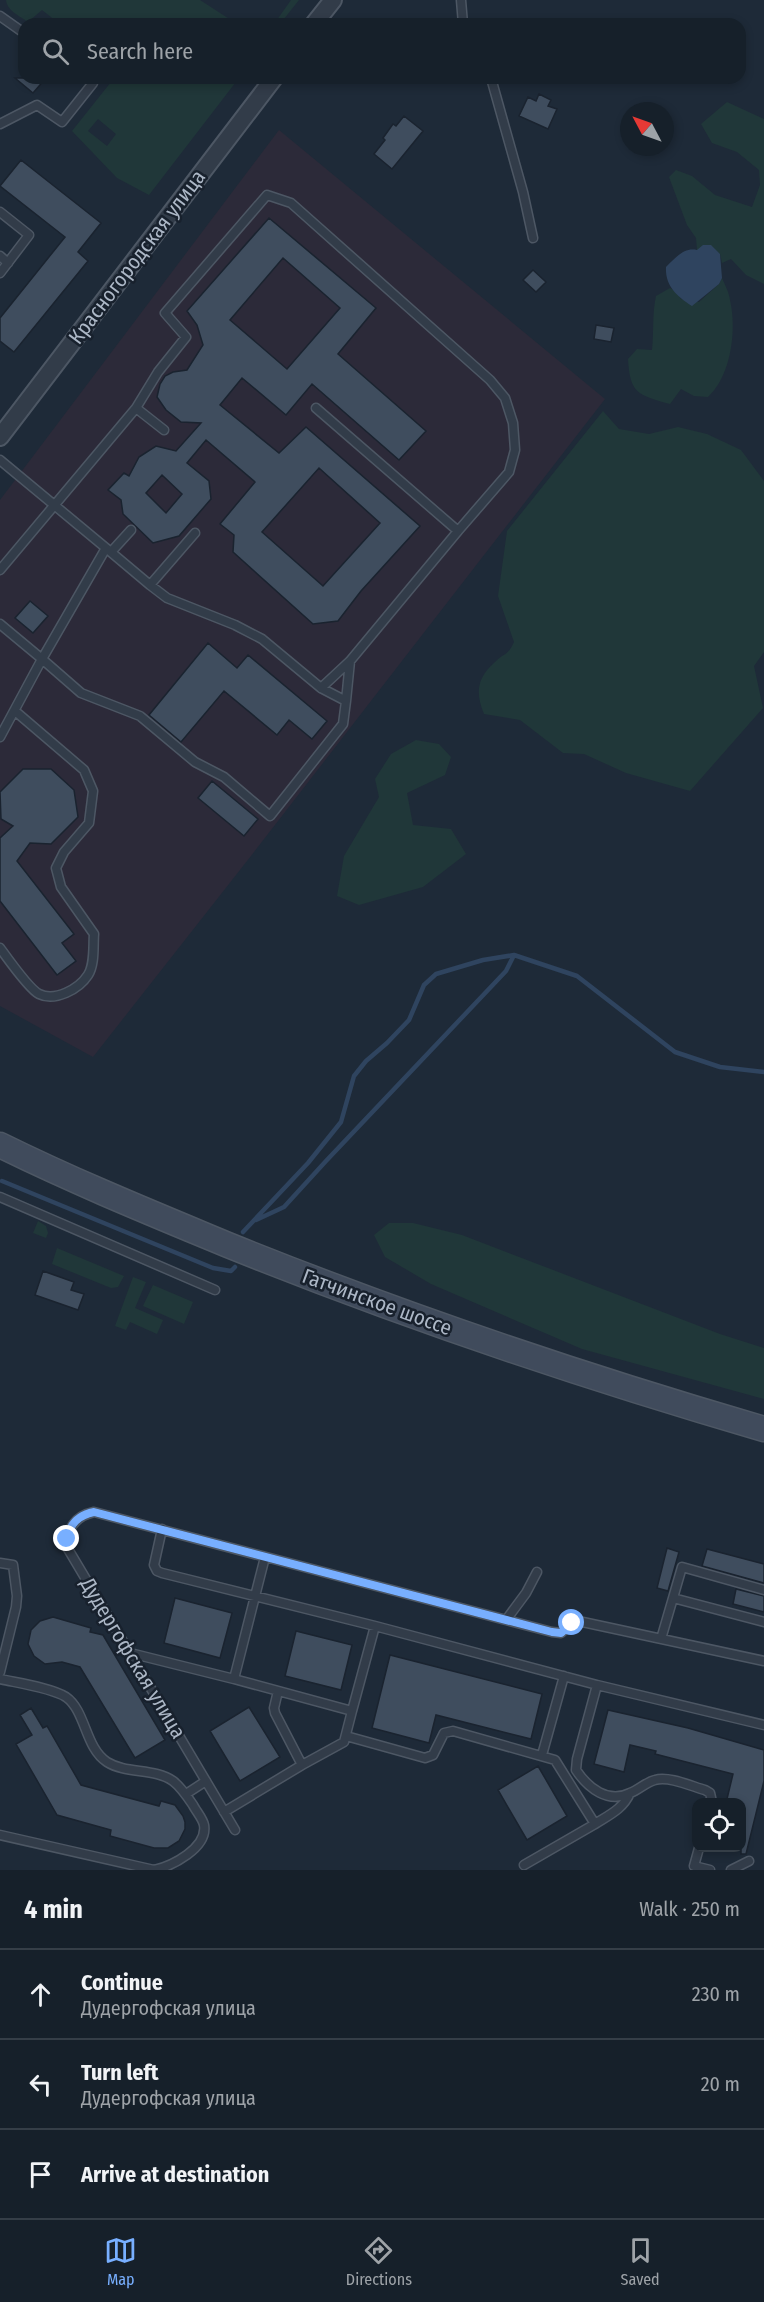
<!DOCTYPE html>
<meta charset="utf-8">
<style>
:root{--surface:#16202a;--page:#232d36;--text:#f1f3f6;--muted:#9ea3a8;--line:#353e47;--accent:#78afff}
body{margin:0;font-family:"Fira Sans Condensed",sans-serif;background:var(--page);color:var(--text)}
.controls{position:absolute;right:18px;bottom:18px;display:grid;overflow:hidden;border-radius:12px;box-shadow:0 3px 9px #0003}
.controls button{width:54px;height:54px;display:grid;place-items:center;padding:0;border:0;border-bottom:2px solid var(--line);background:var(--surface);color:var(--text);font:30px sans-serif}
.compass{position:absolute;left:620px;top:102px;width:54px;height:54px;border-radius:50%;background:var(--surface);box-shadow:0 3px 9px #0003;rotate:311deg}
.stop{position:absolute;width:18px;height:18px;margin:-14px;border:4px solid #78afff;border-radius:50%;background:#fff}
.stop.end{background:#78afff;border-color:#fff;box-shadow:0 2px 6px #0008}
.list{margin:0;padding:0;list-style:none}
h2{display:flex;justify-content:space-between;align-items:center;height:78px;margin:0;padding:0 24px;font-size:26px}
h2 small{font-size:20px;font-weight:400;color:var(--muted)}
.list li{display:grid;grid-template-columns:39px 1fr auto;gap:18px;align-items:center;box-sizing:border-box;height:90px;padding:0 24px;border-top:2px solid var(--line)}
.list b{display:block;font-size:22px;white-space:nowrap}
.list p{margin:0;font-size:20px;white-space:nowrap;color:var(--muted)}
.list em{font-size:20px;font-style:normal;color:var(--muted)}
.icon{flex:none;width:33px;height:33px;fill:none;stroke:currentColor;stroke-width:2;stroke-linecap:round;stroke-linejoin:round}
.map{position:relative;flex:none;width:764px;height:1870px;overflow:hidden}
.search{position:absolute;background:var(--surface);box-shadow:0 3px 9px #0003;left:18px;right:18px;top:18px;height:66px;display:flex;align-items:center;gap:15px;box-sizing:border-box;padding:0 21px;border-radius:18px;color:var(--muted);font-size:22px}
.sheet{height:348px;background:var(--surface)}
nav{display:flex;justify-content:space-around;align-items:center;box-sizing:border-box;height:84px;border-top:2px solid var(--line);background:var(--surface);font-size:16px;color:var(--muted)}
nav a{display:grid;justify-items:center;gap:3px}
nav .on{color:var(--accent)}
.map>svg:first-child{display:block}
</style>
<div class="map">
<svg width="764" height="1870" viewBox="0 0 764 1870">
<rect width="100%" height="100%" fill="#1e2a38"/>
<path fill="#2c2a39" d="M279 130 605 399 247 861 93 1057 0 1006V500Z"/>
<path fill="#203739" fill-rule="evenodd" d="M6 0H200L237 24H55L56 21 42 10 28 22C20 16 7 11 6 0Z
M291 0H299L280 24H274Z
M106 78H239L149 195 117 178 72 131 111 82ZM98 119 116 134 107 146 88 131Z
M727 102 764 119V284L746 275 731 259 722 263 720 254 697 250 696 238 687 225 669 177 676 170 692 176 715 195 752 207 760 185 759 170 737 152 712 143 701 124Z
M722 278C725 285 729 292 730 300 737 330 731 376 708 397L694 396 681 389 670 404C638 395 630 394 628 359L637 349 652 350C654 332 652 314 656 296L670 288 677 292 681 299 699 302 719 284Z
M603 411 619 429 649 434 678 427 707 434 741 450 764 481V652L754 666 763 708 690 791 626 773 584 754 563 753 520 720 484 714C475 692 477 678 495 662 505 652 507 657 514 642L498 596 507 531Z
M416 740 439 744 451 757 445 775 407 793 413 825 451 829 466 854 423 887 359 905 337 896 344 856 379 797 375 779 391 754Z
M38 1221 46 1226 48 1233 46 1238 33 1233Z
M389 1223H413L462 1235 720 1334 764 1348V1399L582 1349 431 1284 385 1257 374 1235Z
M57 1248 124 1276 118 1287 111 1288 52 1264Z
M133 1277 146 1282 135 1308 163 1320 157 1334 130 1322 126 1330 115 1326Z
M153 1285 193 1302 184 1324 143 1306Z"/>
<path fill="#2f445f" d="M703 245H711L720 254 722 278 719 284 692 306C676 296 665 285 666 267 675 258 684 247 697 250Z"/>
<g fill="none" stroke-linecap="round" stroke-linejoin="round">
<path stroke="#2f445f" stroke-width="4.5" d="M2 1181 213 1268 231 1271 235 1267
M256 1220 284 1207 326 1161 506 971 514 955
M243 1232 308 1163 341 1122 354 1076 366 1061 387 1043 409 1020 424 985 436 974 483 960 514 955 577 976 675 1052 720 1067 764 1072"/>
</g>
<path fill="#3f4d5e" stroke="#1a232f" stroke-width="1.5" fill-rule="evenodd" d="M15 78H46L33 93Z
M539 94 551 100 548 106 557 109 548 129 519 116 528 97 536 101Z
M404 116 423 131 392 169 374 154 385 140 383 138 393 124 396 126Z
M21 160 101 223 78 252 88 261 14 352 0 341V318L65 237 0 186Z
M269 218 376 308 338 354 426 431 399 460 312 384 286 415 242 378 220 405 279 453 306 427 420 526 361 591 338 621 313 624 233 552 234 535 220 524 255 482 206 440 187 463 209 481 211 499 179 536 153 543 123 514 121 500 108 490 124 473 129 476 139 457 156 446 176 451 201 423 181 422 166 410 157 397 160 384 165 376 173 372 187 370 203 345 197 325 187 311ZM283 258 340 308 287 369 230 320ZM319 468 380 523 323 586 262 532ZM162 475 182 494 166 513 146 493Z
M533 270 546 282 536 292 523 280Z
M596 325 614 328 611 342 594 339Z
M30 601 48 616 33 633 15 618Z
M208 643 237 668 248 655 327 721 312 739 289 720 277 735 224 691 181 742 149 715Z
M23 769H51L74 790 78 817 51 844 30 843 17 861 74 934 62 943 76 961 57 975 0 901V838L13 826 1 819 0 792Z
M212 781 258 819 244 836 198 798Z
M43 1271 74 1282 71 1290 84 1294 78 1310 35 1295Z
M667 1548 679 1552 668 1591 657 1588Z
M707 1549 764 1564V1583L702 1566Z
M736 1589 764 1596V1612L733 1604Z
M175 1598 232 1613 220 1658 164 1643Z
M53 1617 91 1628 90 1632 103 1635 165 1740 135 1758 80 1667 62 1662 45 1664 34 1656 28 1644 31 1630 40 1621Z
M296 1631 352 1645 341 1690 285 1676Z
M390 1655 542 1694 531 1739 436 1715 429 1743 372 1728Z
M249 1707 280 1757 240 1781 210 1731Z
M31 1708 43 1728 47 1726 81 1785 159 1806 161 1801 175 1805 183 1816 185 1822V1829L179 1841 168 1848H154L110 1836 111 1830 57 1815 16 1744 32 1735 20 1715Z
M608 1710 688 1728 764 1750V1781L746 1854H741V1803H726L733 1774 655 1754 656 1751 630 1745 624 1772 594 1764Z
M538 1766 567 1816 527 1840 498 1790Z"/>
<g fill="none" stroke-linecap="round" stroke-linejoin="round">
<g stroke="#4d5764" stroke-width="11">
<path id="service" d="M461 0 463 24
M0 16 24 33
M491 78 523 192 533 238
M0 124 37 105 62 122 93 83 86 78
M0 212 29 235 0 273
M0 256 8 263
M136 408 164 430
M316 408 458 531 350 661 346 701
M0 460 106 548 42 659 81 693 140 716 195 762 224 777 270 816 343 724 346 701 321 688 262 639 235 625 167 598 150 585
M106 548 150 585 195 533
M111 552 131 530
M0 570 136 408 158 372 186 337 165 313 267 195 291 203 490 380 505 398 513 423 515 450 509 472 458 531
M0 624 42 659 0 737
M321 688 350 661
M0 948C8 959 29 989 39 994 55 1002 79 989 88 975 95 964 93 946 94 934L61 887 56 868 64 852 89 823 93 791 84 770 15 711
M0 1197 215 1290
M162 1529 154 1565 157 1571 162 1573 375 1626 597 1685 764 1725
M265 1557 234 1679 352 1711 375 1626
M0 1563 13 1565 17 1596 16 1607 0 1672
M673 1598 682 1567 764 1590
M506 1620 526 1593 537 1572
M661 1639 673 1598 764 1622
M130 1653 234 1679
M0 1679C18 1683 52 1688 66 1697 86 1711 85 1748 107 1762 126 1774 155 1768 173 1781 181 1787 187 1796 193 1805 196 1811 203 1819 204 1825 208 1848 172 1866 154 1870L0 1835
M597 1685 577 1759 576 1770C588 1788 608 1804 630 1793 639 1790 646 1782 655 1780 669 1776 691 1786 705 1790L710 1793 712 1802
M346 1736 425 1758 433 1755 444 1733 453 1731 555 1760 595 1824 524 1865
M542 1755 564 1676
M302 1765 344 1742 352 1711
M186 1794 206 1781
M224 1812 302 1765 275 1713 274 1708 278 1691
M595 1824C609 1815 623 1809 630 1793
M235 1830 68 1549C66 1529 75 1516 94 1512L552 1632 561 1633 572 1623 578 1621 764 1661
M699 1848 694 1866 710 1870
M731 1870 749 1861"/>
</g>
<g stroke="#4d5764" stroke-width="20">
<path id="minor" d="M314 24 333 0
M0 437 274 78"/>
</g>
<g stroke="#4d5764" stroke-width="27">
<path id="secondary" d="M0 1145C75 1182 151 1213 228 1245 404 1316 582 1376 764 1429"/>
</g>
<use href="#service" stroke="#323c49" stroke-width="8"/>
<use href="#minor" stroke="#323c49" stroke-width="16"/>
<use href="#secondary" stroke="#404b5c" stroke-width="24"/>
</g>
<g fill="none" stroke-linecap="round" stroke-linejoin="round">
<path stroke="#78afff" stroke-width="8" d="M67 1539C70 1523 79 1515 94 1512L552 1632 561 1633 572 1623"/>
</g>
<g text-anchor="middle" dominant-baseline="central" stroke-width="5" stroke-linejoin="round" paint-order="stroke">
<g font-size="21" fill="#acb7c6" stroke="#18212d">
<text transform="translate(137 257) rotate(-53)">Красногородская улица</text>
<text transform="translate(377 1302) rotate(20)">Гатчинское шоссе</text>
<text transform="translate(133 1658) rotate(59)">Дудергофская улица</text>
</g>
</g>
</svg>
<div class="controls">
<button><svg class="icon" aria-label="locate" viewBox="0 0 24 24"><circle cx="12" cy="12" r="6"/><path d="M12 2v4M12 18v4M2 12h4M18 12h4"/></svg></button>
</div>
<svg class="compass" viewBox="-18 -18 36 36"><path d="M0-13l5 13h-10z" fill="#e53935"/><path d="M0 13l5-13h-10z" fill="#9ea3a8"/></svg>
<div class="stop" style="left:572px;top:1623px"></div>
<div class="stop end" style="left:67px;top:1539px"></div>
<div class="search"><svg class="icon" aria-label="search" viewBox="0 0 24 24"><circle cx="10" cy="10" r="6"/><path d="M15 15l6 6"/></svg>Search here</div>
</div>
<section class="sheet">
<h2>4 min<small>Walk · 250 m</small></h2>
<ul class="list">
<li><svg class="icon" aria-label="ahead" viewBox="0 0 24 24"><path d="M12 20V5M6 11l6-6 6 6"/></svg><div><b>Continue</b><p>Дудергофская улица</p></div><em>230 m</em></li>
<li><svg class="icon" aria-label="left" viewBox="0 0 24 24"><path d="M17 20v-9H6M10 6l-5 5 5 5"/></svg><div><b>Turn left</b><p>Дудергофская улица</p></div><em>20 m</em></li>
<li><svg class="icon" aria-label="arrive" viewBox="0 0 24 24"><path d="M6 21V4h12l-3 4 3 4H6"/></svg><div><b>Arrive at destination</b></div></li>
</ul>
</section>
<nav>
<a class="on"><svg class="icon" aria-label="map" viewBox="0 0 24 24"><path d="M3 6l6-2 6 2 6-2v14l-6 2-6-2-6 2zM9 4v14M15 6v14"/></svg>Map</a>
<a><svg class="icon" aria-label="directions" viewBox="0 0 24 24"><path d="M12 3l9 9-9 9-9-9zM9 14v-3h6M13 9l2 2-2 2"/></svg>Directions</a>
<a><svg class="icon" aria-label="saved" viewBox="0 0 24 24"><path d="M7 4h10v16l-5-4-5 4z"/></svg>Saved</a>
</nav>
